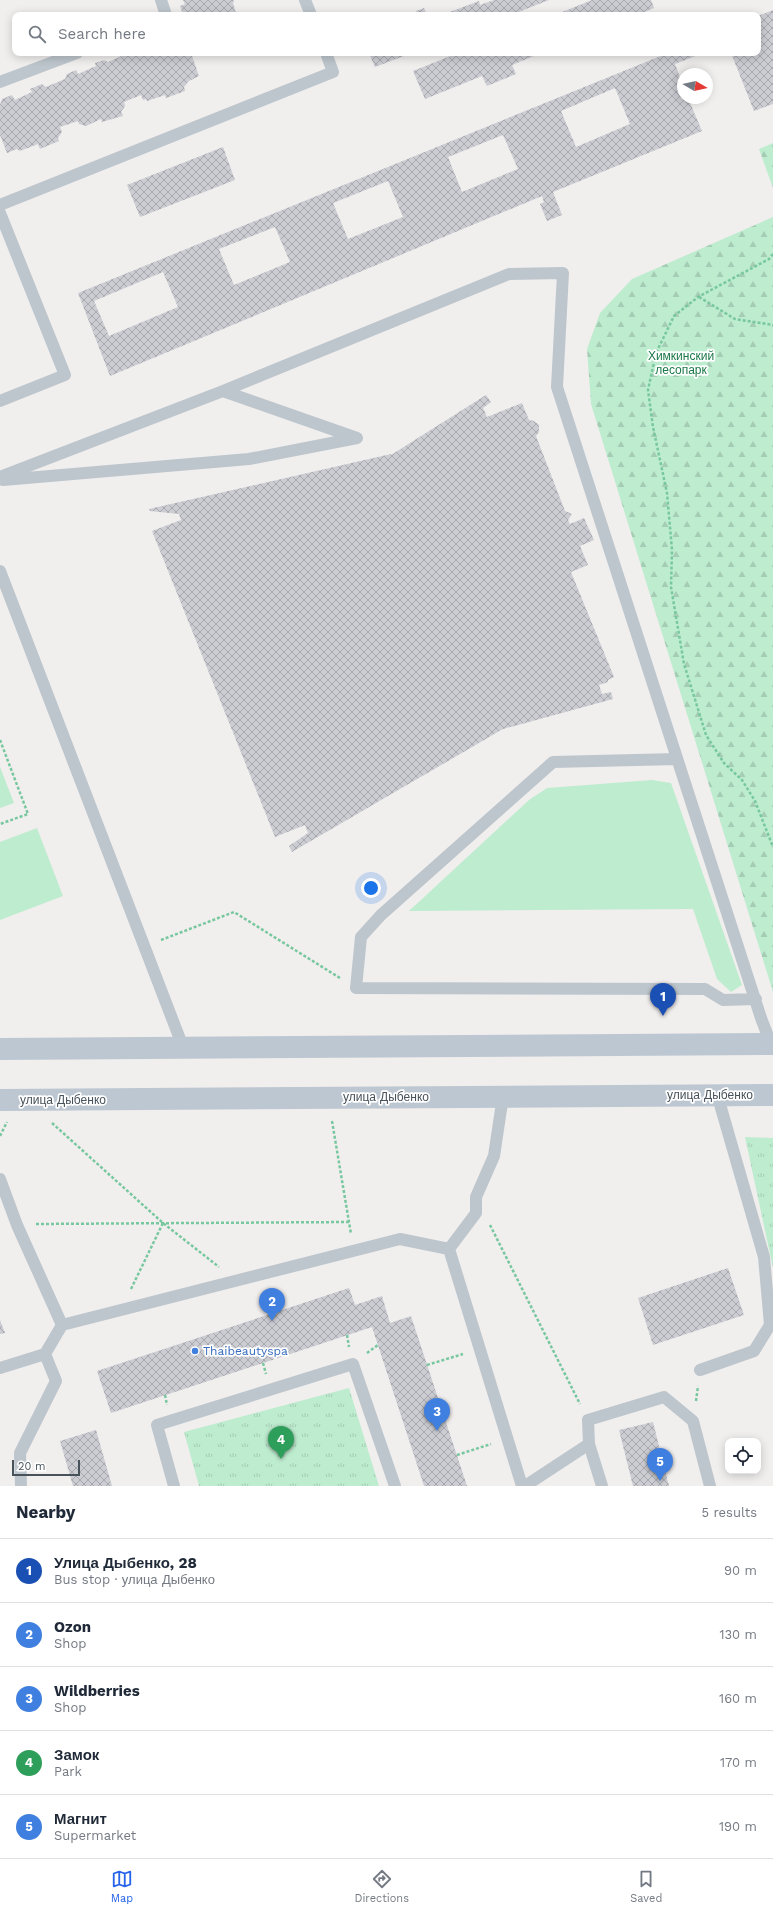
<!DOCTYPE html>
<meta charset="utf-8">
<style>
:root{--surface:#fff;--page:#f6f6f7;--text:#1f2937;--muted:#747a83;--line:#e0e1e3;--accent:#2563eb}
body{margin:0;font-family:"Work Sans",sans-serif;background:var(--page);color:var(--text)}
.controls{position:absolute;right:12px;bottom:12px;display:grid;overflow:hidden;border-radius:8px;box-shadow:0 2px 10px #0003}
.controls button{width:36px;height:36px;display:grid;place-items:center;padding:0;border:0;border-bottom:1px solid var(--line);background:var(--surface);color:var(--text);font:20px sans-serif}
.compass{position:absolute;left:677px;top:68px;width:36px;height:36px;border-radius:50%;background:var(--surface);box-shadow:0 2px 10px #0003;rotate:99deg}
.scale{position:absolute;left:12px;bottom:10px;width:68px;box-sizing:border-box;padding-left:4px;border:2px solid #47525a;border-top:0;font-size:11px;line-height:14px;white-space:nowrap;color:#47525a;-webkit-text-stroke:3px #fff;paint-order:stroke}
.you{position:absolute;left:371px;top:888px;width:14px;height:14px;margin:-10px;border:3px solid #fff;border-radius:50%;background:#1a73e8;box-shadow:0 0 0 6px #1a73e833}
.badge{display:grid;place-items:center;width:26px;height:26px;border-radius:50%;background:var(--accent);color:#fff;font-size:13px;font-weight:700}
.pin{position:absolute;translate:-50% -33px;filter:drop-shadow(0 1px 2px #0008)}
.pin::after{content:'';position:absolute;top:21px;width:14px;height:12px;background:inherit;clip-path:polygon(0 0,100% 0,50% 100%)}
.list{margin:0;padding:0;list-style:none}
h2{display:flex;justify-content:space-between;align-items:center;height:52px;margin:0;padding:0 16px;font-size:17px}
h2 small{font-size:13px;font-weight:400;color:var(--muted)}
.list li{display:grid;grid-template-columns:26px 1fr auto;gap:12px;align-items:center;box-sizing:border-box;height:64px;padding:0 16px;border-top:1px solid var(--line)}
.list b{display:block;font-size:15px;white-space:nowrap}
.list p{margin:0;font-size:13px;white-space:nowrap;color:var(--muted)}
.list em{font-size:13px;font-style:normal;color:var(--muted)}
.icon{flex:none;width:22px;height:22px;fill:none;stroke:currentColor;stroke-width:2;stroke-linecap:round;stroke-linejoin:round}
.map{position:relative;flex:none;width:773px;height:1486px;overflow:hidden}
.search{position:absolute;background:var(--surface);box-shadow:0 2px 10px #0003;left:12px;right:12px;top:12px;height:44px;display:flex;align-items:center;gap:10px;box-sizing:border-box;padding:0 14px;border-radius:8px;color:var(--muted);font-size:15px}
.sheet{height:372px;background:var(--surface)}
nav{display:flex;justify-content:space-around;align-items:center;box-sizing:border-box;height:56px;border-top:1px solid var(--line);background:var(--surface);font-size:11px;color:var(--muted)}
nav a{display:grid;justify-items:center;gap:2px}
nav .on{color:var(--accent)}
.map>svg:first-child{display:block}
</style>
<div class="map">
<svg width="773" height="1486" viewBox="0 0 773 1486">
<defs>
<pattern id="forest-firs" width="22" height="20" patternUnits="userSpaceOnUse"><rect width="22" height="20" fill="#beeccf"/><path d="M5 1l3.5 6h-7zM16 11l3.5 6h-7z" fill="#a5ccb4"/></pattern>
<pattern id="park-tufts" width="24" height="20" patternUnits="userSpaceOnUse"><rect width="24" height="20" fill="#beeccf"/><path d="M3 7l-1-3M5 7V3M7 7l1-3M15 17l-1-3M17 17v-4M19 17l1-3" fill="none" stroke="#a5ccb4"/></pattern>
<pattern id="building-cross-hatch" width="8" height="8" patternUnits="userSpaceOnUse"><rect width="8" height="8" fill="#cbcdd3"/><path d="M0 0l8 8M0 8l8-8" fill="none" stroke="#a7a9ae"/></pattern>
</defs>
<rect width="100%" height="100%" fill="#f1eeee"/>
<path fill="#beeccf" d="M0 767 14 803 0 808Z
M652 780 671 783 742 985 731 992 717 979 693 909 409 911 529 800 547 788Z
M37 828 63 896 0 920V842Z"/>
<path fill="url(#forest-firs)" d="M773 143V188L759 149Z
M773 217V992L591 404 587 349 600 313 632 279Z"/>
<path fill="url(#park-tufts)" d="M745 1137 773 1138V1268Z
M349 1388 379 1486H199L184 1432Z"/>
<path fill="url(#building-cross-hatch)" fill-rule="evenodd" d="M183 0H234L233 3 236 13 231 15H183L180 6 185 4Z
M494 0H549L511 15H442L479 1 480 5Z
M592 0H651L654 8 637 15H555Z
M424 8 427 15H417L416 11Z
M773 10V104L754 111 731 53H758V16Z
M128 53H191L199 76 189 81 184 87 185 91 166 98 165 95 147 101 146 99 143 100 141 95 124 102 125 106 121 112 123 116 102 122 101 119 86 126 79 124 78 121 60 127 62 132 58 138 59 141 40 149 38 144 20 151 17 149 7 153 0 135V105L2 99 12 95 15 100 32 92 30 89 42 84 46 87 65 79 67 74 76 70 78 74 96 66 95 63 104 60 108 62Z
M369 53H412L375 67Z
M458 53H541L512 65 516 74 487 86 482 76 425 99 413 71Z
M668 53H703L675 64 683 85V98H688L702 131 553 192 562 215 547 221 540 204 544 202 542 196 110 376 78 293ZM615 88 630 124 576 147 561 111ZM503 135 518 169 462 192 448 157ZM388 181 403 217 348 239 333 203ZM275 227 290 262 234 285 219 249ZM163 272 178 307 109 336 94 301Z
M223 147 235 180 140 217 127 185Z
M486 395 491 402 483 408 487 417 522 403 529 420 534 421 539 425V432L536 436 565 511 572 514 568 520 570 524 584 518 594 540 580 546 588 565 571 572 614 677 608 680V682L599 685 602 694 611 692 613 699 503 729 292 852 289 846 308 833 305 825 275 837 152 531 181 520 179 514 150 511 149 509 391 454V455Z
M728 1268 744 1315 653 1345 638 1298Z
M349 1288 355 1305 382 1296 390 1323 411 1316 467 1486H424L372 1327 111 1413 97 1371Z
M0 1320 5 1333 0 1334Z
M653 1422 669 1486H633L619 1430Z
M96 1430 112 1486H73L60 1441Z"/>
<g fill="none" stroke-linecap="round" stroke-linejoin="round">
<path stroke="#78c89f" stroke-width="2.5" stroke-dasharray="3 2" stroke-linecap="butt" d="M773 254 769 259 698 297 674 316 656 353 648 390 653 427 667 493 672 550 671 587 684 664 706 735 724 763 742 780 755 801 773 847
M699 297 735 319 773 325
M0 740 28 814 0 824
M161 940 234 912 340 978
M332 1121 351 1234
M52 1123 163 1223 219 1267
M0 1136 7 1122
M36 1224 349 1222
M490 1225 580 1404
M131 1289 163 1223
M347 1335 349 1347
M367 1353 378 1345
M263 1363 266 1374
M427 1365 463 1354
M165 1395 167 1405
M696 1401 698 1386
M457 1455 491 1444"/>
<path stroke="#bdc6cc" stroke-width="12" d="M161 0 166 15
M305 0 311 15
M0 82 77 53
M0 205 333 72 326 53
M0 213 65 375 0 401
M0 477 223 391 509 274 563 273 557 387 761 1018 771 1044
M3 480 249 459 357 438 223 391
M0 571 183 1047
M677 759 553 762 381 915 361 937 356 988 705 989 723 1000 756 999
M0 1179 17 1225 62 1325
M449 1249 522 1486
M0 1368 45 1354
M700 1370 754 1351 770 1325 764 1257 717 1094
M589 1444 602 1486
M21 1486 20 1453 56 1381 45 1354 62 1325 400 1239 449 1249 476 1213V1197L494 1156 503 1096
M174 1486 157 1425 353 1364 395 1486
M525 1486 589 1444 588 1420 664 1397 693 1421 710 1486"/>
<path stroke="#bdc7d1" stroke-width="22" d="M0 1049 773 1044
M0 1100 773 1095"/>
</g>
<circle fill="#3f7fe0" stroke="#fff" stroke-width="1.5" cx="195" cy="1351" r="4"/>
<g text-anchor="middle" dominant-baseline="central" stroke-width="3.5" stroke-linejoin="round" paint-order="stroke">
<g font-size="12" fill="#1c7848" stroke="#fff">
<text x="681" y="356">Химкинский<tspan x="681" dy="14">лесопарк</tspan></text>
</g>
<g font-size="12" fill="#47525a" stroke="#fff">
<text x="710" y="1095">улица Дыбенко</text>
<text x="386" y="1097">улица Дыбенко</text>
<text x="63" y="1100">улица Дыбенко</text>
</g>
<g font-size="12" fill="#366cbe" stroke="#fff" text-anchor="start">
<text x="203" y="1351">Thaibeautyspa</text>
</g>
</g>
</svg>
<div class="controls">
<button><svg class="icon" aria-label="locate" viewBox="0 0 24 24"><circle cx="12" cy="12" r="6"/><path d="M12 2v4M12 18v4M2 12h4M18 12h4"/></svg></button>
</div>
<svg class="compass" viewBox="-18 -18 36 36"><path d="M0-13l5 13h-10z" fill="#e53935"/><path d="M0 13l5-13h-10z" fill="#747a83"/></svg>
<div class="scale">20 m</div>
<div class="you"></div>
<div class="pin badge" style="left:663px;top:1016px;background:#1a4fb4">1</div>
<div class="pin badge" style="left:272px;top:1321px;background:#3f7fe0">2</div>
<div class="pin badge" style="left:437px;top:1431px;background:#3f7fe0">3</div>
<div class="pin badge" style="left:281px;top:1459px;background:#2e9e5b">4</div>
<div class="pin badge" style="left:660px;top:1481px;background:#3f7fe0">5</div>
<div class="search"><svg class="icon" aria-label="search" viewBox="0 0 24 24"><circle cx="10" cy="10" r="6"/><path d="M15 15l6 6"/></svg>Search here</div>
</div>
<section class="sheet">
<h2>Nearby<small>5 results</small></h2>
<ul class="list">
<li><span class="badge" style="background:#1a4fb4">1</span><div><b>Улица Дыбенко, 28</b><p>Bus stop · улица Дыбенко</p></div><em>90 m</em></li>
<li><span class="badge" style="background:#3f7fe0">2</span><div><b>Ozon</b><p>Shop</p></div><em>130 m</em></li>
<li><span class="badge" style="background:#3f7fe0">3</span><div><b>Wildberries</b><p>Shop</p></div><em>160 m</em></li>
<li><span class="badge" style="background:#2e9e5b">4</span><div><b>Замок</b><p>Park</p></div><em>170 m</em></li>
<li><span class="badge" style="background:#3f7fe0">5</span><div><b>Магнит</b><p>Supermarket</p></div><em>190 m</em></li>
</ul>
</section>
<nav>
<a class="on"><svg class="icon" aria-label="map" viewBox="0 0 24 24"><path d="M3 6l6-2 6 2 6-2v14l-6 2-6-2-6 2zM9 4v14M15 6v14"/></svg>Map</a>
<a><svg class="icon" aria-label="directions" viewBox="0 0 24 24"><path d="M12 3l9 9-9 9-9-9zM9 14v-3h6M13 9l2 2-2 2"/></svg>Directions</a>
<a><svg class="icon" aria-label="saved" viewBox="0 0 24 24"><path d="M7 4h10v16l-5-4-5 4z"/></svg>Saved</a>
</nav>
